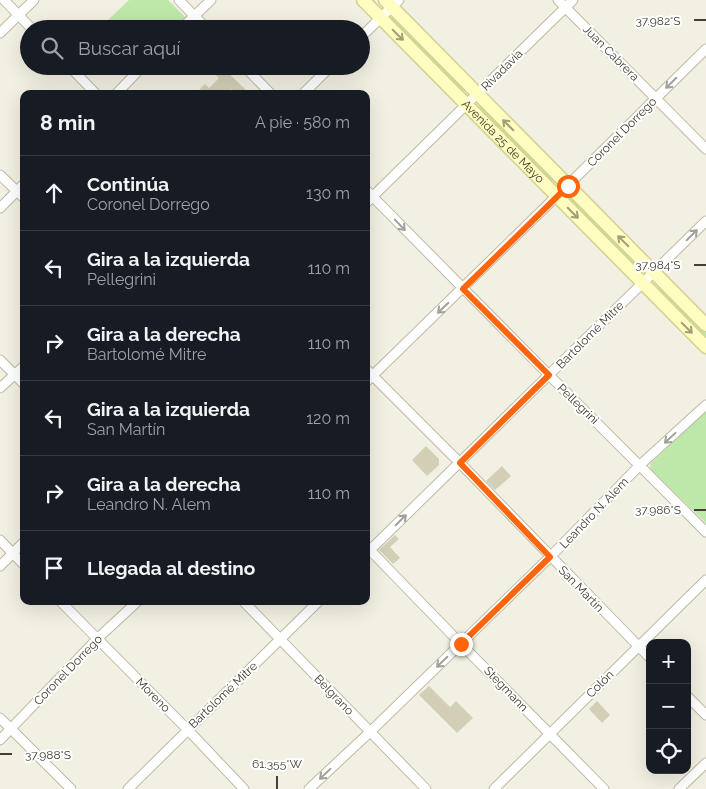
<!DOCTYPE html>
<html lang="es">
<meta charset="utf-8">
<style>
:root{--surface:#171b24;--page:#20242c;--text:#f1f3f6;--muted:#9ea1a6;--line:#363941}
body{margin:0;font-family:Raleway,sans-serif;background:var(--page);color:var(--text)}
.controls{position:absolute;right:15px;bottom:15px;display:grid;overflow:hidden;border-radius:10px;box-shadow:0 5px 20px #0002}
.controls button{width:45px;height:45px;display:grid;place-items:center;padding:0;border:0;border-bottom:1px solid var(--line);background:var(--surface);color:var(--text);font:25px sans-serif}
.stop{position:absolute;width:15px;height:15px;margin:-11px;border:4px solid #ff650c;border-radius:50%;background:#fff}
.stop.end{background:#ff650c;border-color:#fff;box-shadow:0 1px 5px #0008}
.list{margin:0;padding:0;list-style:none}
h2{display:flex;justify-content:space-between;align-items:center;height:65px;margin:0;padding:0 20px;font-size:21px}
h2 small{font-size:16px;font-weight:400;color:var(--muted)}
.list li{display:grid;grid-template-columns:32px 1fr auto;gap:15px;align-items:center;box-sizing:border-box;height:75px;padding:0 20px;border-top:1px solid var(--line)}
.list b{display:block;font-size:19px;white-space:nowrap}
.list p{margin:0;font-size:16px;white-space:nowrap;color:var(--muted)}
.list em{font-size:16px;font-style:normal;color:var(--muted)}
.icon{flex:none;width:28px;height:28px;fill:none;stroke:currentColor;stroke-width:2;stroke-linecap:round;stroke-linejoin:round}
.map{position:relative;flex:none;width:706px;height:789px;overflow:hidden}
.search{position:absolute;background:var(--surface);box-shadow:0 5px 20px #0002;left:20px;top:20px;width:350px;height:55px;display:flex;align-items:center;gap:12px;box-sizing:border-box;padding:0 18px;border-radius:28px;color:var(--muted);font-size:19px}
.panel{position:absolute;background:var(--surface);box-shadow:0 5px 20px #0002;left:20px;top:90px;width:350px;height:515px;border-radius:10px}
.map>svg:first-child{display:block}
</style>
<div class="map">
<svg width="706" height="789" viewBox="0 0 706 789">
<rect width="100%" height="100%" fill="#f2f0e2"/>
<path fill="#bee8a9" d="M129 0H168L185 17 183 26 180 29H116L108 20Z
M392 17H394L464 88V90L462 92 390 19Z
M480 106 483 107 553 178V180L550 182 478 108Z
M570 197H572L642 268V270L640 273 568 199Z
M659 287H661L706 333V342L657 289Z
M706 411V523L651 470 650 467 651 463Z"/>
<path fill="#d3cfb7" d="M207 66H221L250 94H236L231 89 226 94H195L205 84 209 88 219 78Z
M426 446 439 459V465L427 476 412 460Z
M502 466 511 476 495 490 486 481Z
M395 535 399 539 390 547 400 558 393 564 379 550Z
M429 686 450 707 456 701 473 718 457 733 419 695Z
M597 701 610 715 602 723 589 709Z"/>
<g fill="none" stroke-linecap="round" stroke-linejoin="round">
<g stroke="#bdbaa5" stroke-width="11">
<path id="street" d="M4 0 32 29
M179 0 207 29
M558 0 706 149
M181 29 211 0
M0 33 34 0
M361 37 399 0
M69 66 96 94
M244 66 271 94
M116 94 143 66
M303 94 331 66
M0 175 24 198
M366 190 549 375 706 532
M366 203 573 0
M0 208 24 184
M0 360 24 384
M366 369 460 463 650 658
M366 382 568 185 706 49
M0 388 24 366
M0 540 24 565
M366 546 461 644 604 789
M366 554 706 221
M0 566 24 542
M60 601 188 730 244 789
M243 601 426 789
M687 696 706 715
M0 718 71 789
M0 740 97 639 138 601
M128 789 319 601
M309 789 370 732 550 557 640 465 706 405
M494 789 706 580
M679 789 706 763"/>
</g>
<g stroke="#d3d090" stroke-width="15">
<g id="secondary">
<path id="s1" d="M363 0 706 347"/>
<path d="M385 0 706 325"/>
</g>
</g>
<use href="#street" stroke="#fff" stroke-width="9"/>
<use href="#secondary" stroke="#fffdbf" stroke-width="12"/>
</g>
<defs><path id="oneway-shaft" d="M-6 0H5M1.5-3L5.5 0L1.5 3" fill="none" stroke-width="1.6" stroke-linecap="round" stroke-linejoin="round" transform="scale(1.25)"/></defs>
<g stroke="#a19e79">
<use href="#oneway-shaft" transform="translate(398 35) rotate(45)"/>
<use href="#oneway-shaft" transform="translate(508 125) rotate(-135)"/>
<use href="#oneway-shaft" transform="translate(573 213) rotate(45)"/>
<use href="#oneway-shaft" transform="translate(623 241) rotate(-135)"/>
<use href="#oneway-shaft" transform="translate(687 328) rotate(45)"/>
</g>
<g stroke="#a1a099">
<use href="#oneway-shaft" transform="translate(671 83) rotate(135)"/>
<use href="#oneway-shaft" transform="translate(400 225) rotate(46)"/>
<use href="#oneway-shaft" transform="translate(692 235) rotate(-45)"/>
<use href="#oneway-shaft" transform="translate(443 308) rotate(136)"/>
<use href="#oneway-shaft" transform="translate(670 438) rotate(137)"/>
<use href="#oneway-shaft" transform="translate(401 520) rotate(-45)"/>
<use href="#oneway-shaft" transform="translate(442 662) rotate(136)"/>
<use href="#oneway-shaft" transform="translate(325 774) rotate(137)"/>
</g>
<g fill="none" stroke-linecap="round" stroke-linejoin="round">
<path stroke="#ff650c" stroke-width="6" d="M461 644 550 557 460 463 549 375 463 289 568 186"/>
</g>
<path fill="none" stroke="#434033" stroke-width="2" d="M694 20H706M694 265H706M694 510H706M0 754H12M277 776V789"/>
<g text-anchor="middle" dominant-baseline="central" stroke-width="4" stroke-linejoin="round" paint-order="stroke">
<g font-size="12" fill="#434033" stroke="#fff">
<text transform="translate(611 53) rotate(45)">Juan Cabrera</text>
<text transform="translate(502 70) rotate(-45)">Rivadavia</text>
<text transform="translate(622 132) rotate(-45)">Coronel Dorrego</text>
<text stroke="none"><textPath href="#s1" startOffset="199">Avenida 25 de Mayo</textPath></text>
<text transform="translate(590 335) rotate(-45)">Bartolomé Mitre</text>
<text transform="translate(578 404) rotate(44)">Pellegrini</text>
<text transform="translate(594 513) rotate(-46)">Leandro N. Alem</text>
<text transform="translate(581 589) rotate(46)">San Martín</text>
<text transform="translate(68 670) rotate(-46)">Coronel Dorrego</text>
<text transform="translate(600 684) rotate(-45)">Colón</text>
<text transform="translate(506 689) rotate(46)">Stegmann</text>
<text transform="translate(153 695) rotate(45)">Moreno</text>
<text transform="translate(223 695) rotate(-44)">Bartolomé Mitre</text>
<text transform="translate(334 695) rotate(46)">Belgrano</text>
</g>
</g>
<g font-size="12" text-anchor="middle" fill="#434033" stroke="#fff" stroke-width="4" stroke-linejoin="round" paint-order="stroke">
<text x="658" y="25">37.982°S</text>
<text x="658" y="269">37.984°S</text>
<text x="658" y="514">37.986°S</text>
<text x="48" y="759">37.988°S</text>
<text x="277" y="768">61.355°W</text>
</g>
</svg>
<div class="controls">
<button>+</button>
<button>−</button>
<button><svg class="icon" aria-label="locate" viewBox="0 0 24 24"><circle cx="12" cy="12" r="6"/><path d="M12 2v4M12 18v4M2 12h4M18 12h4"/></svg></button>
</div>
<div class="stop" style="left:568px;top:186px"></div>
<div class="stop end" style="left:461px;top:644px"></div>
<div class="search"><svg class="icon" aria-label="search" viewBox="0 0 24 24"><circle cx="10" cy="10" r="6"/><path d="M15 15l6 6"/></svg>Buscar aquí</div>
<section class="panel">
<h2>8 min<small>A pie · 580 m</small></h2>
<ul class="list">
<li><svg class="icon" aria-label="ahead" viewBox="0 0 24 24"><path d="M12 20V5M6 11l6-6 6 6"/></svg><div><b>Continúa</b><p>Coronel Dorrego</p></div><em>130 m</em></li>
<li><svg class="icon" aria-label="left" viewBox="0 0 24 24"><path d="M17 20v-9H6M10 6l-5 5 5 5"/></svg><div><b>Gira a la izquierda</b><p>Pellegrini</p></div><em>110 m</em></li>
<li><svg class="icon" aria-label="right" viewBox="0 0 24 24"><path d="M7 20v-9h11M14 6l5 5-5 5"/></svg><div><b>Gira a la derecha</b><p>Bartolomé Mitre</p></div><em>110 m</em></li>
<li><svg class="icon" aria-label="left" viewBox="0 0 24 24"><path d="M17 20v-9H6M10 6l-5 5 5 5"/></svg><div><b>Gira a la izquierda</b><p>San Martín</p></div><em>120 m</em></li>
<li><svg class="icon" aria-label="right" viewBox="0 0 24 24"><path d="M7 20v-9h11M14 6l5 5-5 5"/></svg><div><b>Gira a la derecha</b><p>Leandro N. Alem</p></div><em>110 m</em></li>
<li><svg class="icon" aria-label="arrive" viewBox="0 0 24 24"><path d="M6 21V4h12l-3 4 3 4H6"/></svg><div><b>Llegada al destino</b></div></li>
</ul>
</section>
</div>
